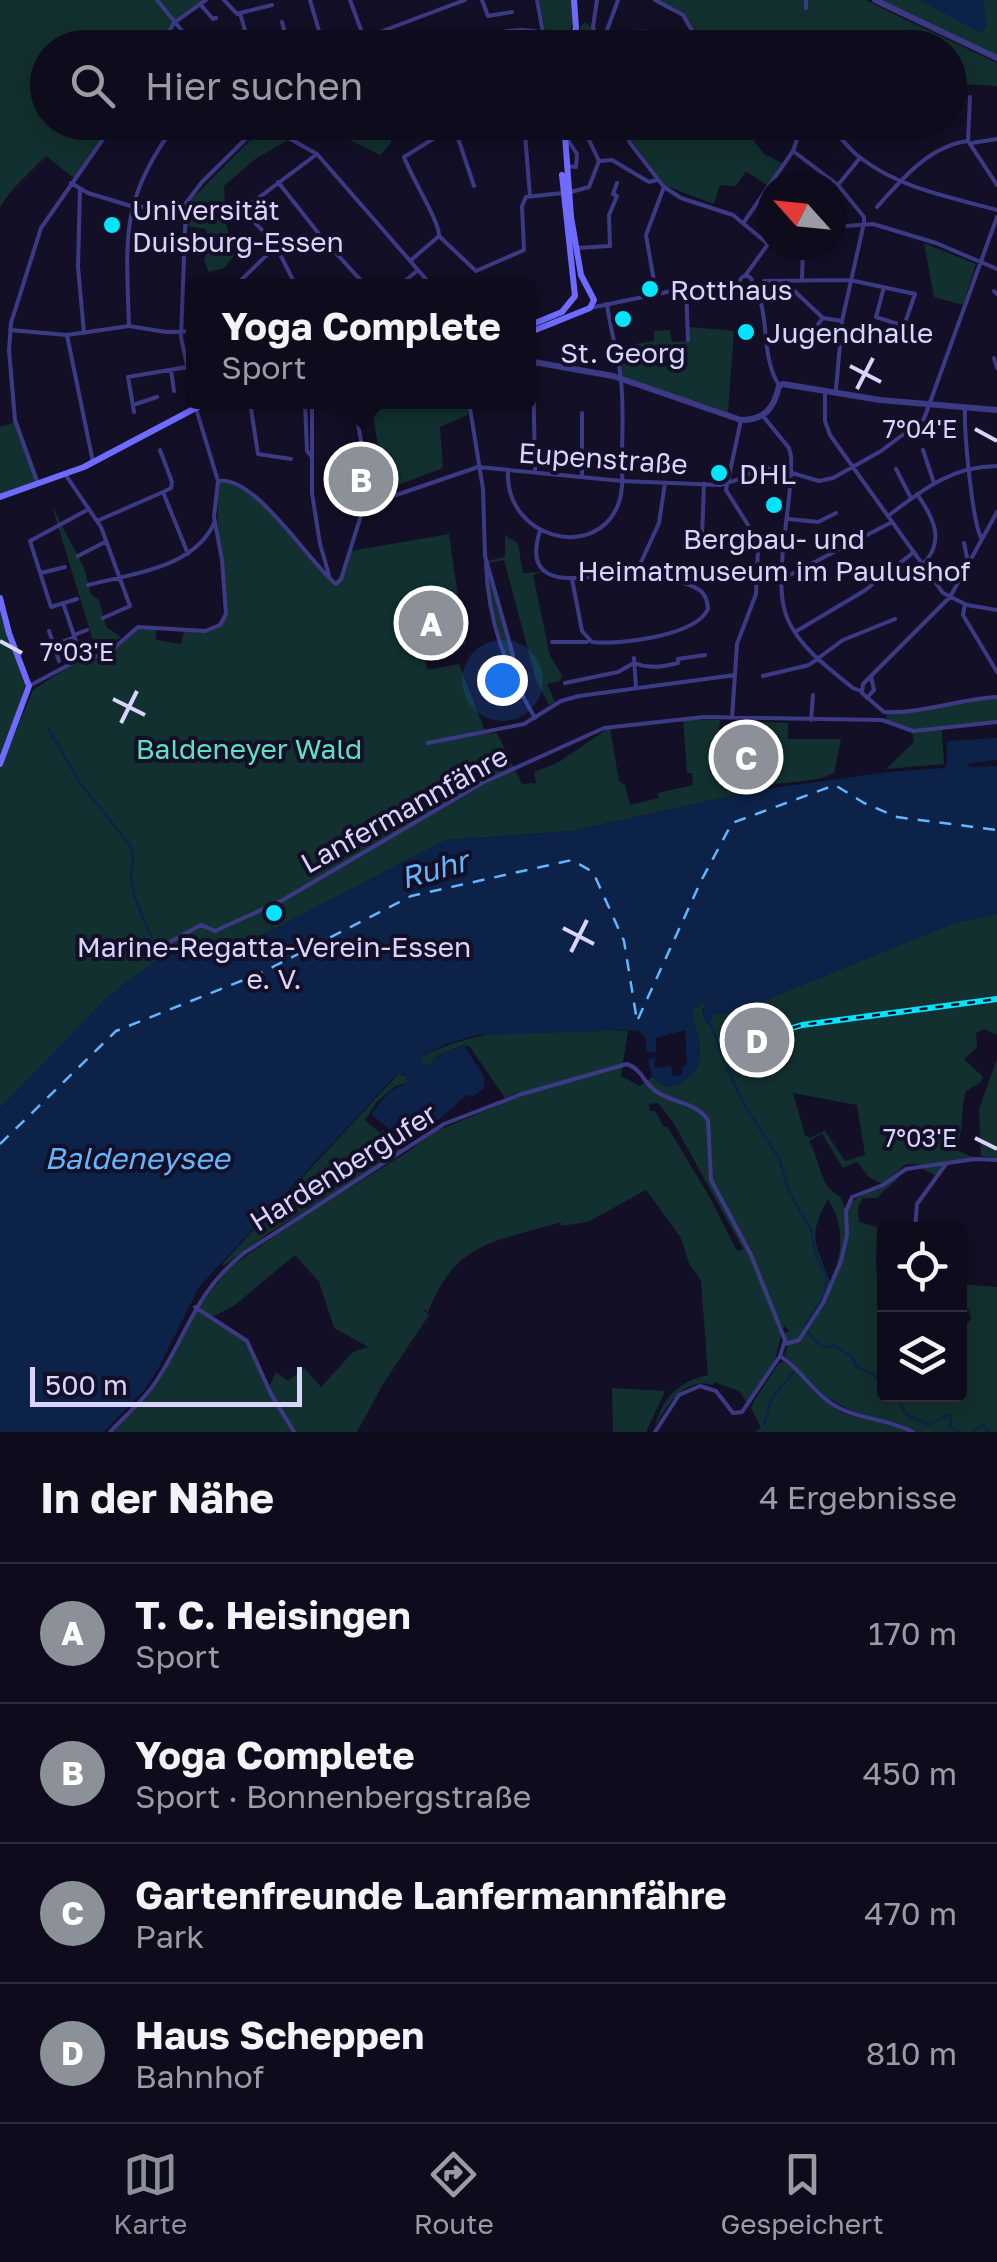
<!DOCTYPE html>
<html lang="de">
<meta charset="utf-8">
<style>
:root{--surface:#0e0b1c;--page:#171425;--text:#f1f3f6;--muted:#9b9ba3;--line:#2e2b3b;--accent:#8c9099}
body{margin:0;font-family:"Golos Text",sans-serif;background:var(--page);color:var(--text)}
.controls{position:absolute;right:30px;bottom:30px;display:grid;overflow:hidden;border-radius:10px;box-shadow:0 5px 25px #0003}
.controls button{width:90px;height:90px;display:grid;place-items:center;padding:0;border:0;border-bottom:2px solid var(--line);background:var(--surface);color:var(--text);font:50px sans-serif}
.compass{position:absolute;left:757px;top:170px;width:90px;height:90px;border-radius:50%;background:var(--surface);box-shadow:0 5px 25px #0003;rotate:297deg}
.scale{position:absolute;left:30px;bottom:25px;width:272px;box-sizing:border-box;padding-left:10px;border:5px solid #d9d4ff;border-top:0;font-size:28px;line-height:35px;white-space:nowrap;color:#d9d4ff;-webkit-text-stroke:8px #130f26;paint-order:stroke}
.you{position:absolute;left:502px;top:680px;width:35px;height:35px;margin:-25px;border:8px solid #fff;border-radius:50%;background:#1a73e8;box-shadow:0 0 0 15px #1a73e833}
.badge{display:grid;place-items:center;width:65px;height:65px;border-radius:50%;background:var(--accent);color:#fff;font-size:32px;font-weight:700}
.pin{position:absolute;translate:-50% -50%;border:5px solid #fff;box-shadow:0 2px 10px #0006}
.popup{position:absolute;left:186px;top:279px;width:350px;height:130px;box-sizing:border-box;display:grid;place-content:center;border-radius:10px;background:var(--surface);filter:drop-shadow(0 2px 8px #0005);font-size:32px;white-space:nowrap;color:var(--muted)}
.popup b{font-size:38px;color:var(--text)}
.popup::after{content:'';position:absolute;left:50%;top:100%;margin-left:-20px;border:20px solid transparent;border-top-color:var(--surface)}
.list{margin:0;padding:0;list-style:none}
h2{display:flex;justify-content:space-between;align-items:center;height:130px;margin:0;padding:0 40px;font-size:42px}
h2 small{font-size:32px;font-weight:400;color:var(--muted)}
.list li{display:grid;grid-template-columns:65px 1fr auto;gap:30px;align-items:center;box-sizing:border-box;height:140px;padding:0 40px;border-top:2px solid var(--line)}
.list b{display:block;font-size:38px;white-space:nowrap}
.list p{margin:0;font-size:32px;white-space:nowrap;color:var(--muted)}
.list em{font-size:32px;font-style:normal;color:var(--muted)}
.icon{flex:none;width:55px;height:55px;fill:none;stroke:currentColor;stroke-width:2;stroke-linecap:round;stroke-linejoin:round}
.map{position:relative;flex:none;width:997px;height:1432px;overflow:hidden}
.search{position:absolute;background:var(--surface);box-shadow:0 5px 25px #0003;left:30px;right:30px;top:30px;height:110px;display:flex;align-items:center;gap:25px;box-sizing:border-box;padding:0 35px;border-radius:55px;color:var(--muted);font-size:38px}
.sheet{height:690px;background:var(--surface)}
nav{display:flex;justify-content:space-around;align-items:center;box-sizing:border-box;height:140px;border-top:2px solid var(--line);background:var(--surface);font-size:28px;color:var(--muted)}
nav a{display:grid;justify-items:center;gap:5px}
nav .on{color:var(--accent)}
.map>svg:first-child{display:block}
</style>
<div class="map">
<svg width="997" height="1432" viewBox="0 0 997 1432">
<rect width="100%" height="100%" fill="#130f26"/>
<path fill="#12302f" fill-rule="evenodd" d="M0 0H205L174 23 159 47 48 48V122L114 123 74 178 46 156 12 190 0 207Z
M539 0H571L573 23 566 44 555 46 545 31Z
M658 0H865L997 63V86L961 84V97L950 98V48H792L791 44 704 47 683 14Z
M877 0H997V56Z
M585 22 606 38 614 33 621 37 629 35 634 30C651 27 664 33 673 47H589L580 36V27Z
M267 123H397L390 144 380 155 344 137 305 125 296 137Z
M625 123H760L754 141 764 154 782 163 768 186 746 171 736 186 720 185 714 204 666 186 633 143Z
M263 127 288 140 254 160 224 186 226 223 234 256 224 268 209 272 204 261 210 244 206 229 187 226 188 203Z
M924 243 976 264 963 305 934 297Z
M689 327 734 331 728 412 623 377 616 347 654 341V331L670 330 672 342 689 341Z
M371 402H467L468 415 440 427 443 468 385 490Z
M15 422 36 481 0 496V427Z
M223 480C265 494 302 547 330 580L338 584 350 551 449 534 459 603 445 606 450 635 464 633 466 644 424 653 427 670 459 664 485 731 469 735 497 733 522 784 536 783 534 772 559 762 610 727 619 781 625 785 630 805 659 798 658 793 693 785 692 773H687L683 720H720L718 742 757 748 759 722 788 723V739H841L834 773 819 779 759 786V790L572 831 446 840 257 938 207 944 159 958 0 1108V768L33 690 76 662 107 655 138 629H156V640L181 644 184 631 214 629 226 618C224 572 214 527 219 482Z
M52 506 84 568 91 595 99 600 106 627 121 637 97 654Z
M505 535 518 544 523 573 542 572 533 575 550 656 562 675 560 681 547 684 555 702 549 705 536 680 504 560 488 563 511 654 514 679C501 641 488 602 487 561L505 557Z
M0 607 26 683 0 760Z
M997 696V721L913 730 886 721 887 710C924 716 961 699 997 696Z
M942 730 944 764 886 769 914 742 912 731Z
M997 914V1035L984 1029 976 1033 977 1048 964 1059 983 1077 980 1083 966 1091C960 1111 965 1131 955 1149L974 1158 944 1162 937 1176 924 1170V1165L906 1164 882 1184 869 1177 857 1162 843 1168 822 1134 809 1141C820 1158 819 1188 840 1196L845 1208C859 1193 881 1188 899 1175 895 1186 884 1187 878 1198H863L858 1207 859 1222 877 1227 876 1266 884 1319V1394H960V1331L971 1319 969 1310 960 1311V1284L997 1287V1432H916L898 1423 863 1417 827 1398 784 1355 788 1346 784 1333 790 1331 784 1326 774 1363 747 1403 739 1391 714 1382 713 1385C683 1377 667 1405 655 1427 662 1398 679 1381 708 1375L701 1281 689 1263 681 1238 646 1190 588 1222 560 1226 561 1222C495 1242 456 1241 428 1312L422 1308 429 1315 383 1384 357 1432H113L156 1385 195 1311 230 1267 304 1216 409 1151 434 1132 516 1098 515 1094 505 1098 470 1047 463 1045 435 1057 429 1066 421 1064 422 1057C483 1024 559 1028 628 1031L621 1076 640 1086 652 1077 667 1087C711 1076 701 1045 691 1011L708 1000 702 1011 710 1022 714 1014 738 1011 954 923ZM793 1093 857 1105 865 1155 845 1161 825 1131 809 1138 805 1135ZM658 1103 673 1122 743 1249 737 1251 710 1198 667 1126 664 1127 655 1111H650L649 1104ZM828 1199C845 1225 843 1256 830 1283 818 1244 805 1241 828 1199ZM295 1255 319 1282 334 1328 368 1347 353 1352 321 1387 304 1368 288 1381 276 1372 269 1387 245 1340 212 1317 235 1305Z
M997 1059V1158L981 1156 979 1109Z
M399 1073 407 1077V1083L394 1087 376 1103 365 1120 380 1133 383 1130 403 1150 269 1233 225 1265 222 1264Z
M784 1362C805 1376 816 1398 839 1411 861 1422 888 1420 909 1432H755L761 1428 751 1408 754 1401 779 1363Z
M612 1388 665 1391 646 1432H613Z"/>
<path fill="#0c2248" d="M919 0H983L987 26 981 33Z
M997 738V760L966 764 970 767 997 766V914L954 923 738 1011 715 1014 708 1025 702 1016 707 1001 691 1011 700 1042 698 1068 681 1084 667 1087 652 1077 648 1059 656 1057 654 1068 671 1066 673 1076 682 1075 683 1066 687 1065 685 1030 656 1038V1052H647L645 1038 638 1030 477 1035 444 1045 422 1057 421 1064 429 1066 435 1057 464 1045 485 1078 483 1089 473 1096 467 1095 433 1124 404 1141 371 1114 390 1091 407 1083 405 1074 396 1075 199 1287 158 1369 146 1388 104 1432H0V1108L108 996 159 958 207 944 257 938 446 840 572 831 759 790 888 772 944 768 947 764V741Z"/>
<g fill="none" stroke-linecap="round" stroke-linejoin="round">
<path stroke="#0c2248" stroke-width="2.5" d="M48 728 80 783 130 845 133 859 131 877 135 898 154 944
M710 1023 722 1054
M727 1068 746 1108 779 1158 789 1192 811 1230 816 1255 826 1275V1292L804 1328 822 1347 835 1346 851 1356 857 1367 874 1375 884 1390
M892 1394 900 1400C905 1422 912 1414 928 1425L948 1415 951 1418 950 1427 959 1432
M764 1424 771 1399 794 1372
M971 1432 983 1425 988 1432"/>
<path stroke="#62b6ff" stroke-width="2.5" stroke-dasharray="12 10" stroke-linecap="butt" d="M638 1019 701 881 732 823 835 785 864 803 897 817 997 830
M0 1144 116 1031 261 973 411 896 572 860 593 872 624 941 637 1021"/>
<path stroke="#3d3a85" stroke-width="4" d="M157 0 196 48
M224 0 237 14 240 13 248 41 255 39 257 48
M310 0 324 48
M350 0 364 38 465 0
M482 0 488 16 512 12
M537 0 543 33 555 48
M597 0 593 27 599 48
M655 0 683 15 702 48
M200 4 213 19 216 18
M806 8V0
M240 13 272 5
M282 22 288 43
M606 33 618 0
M574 40 586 48
M159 48 174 23 206 0
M227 48H230
M280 48V45L300 39 301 43 321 37
M462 48C485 34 516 25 543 33
M260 122 317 154 432 286
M524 122 530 196
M622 122 630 143 664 187 681 198 733 215 768 244
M820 122C839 131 846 148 862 159 902 189 950 197 997 210
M454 126 474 186
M838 133 849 122
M565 136 577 154 576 167 566 166
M968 141 997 185
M968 141 970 97
M972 143 997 139
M793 151 838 185 864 217V223
M599 161 612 160 649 182 657 180
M278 182 323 239 366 286
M71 183 88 193 131 206
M838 185 860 158
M80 189 78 267 84 333
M571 192 589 187 599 161 588 138V122
M131 205 185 213
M877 207C902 179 929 146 968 141
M744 222 793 151 803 122
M832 227 873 224 936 243 997 269
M439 236 476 271 524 250 522 206 526 197 562 193
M439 236C440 222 411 177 404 157L454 126 456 122
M577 248 610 246 609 215 617 196 613 194 617 183
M410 261 439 236
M740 282a6 6 0 1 1 12 0a6 6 0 1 1-12 0Z
M745 276 768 244 772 243
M802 279 803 245
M764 281 850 280 915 294 904 326 876 317 884 287
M788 282 789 286 823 318 842 321
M752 283C772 311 759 355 779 385
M235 286 276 246
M296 286 274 242 246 214 245 208 317 154
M399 286 418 270
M686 288 688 340
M994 291 997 294
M656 293 646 235 664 187
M590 308 686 288 741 286
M129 326C126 233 120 201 177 122
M10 330 67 335 129 326 166 332 194 331
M812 332 823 318
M67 335 93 462
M994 358 997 368
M533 362 535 472
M171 370 174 391
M836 390 842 321 864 223
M825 394V421L830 435 943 593 965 604 963 615 997 672
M194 399 181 337 186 203 202 182 263 122
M250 402 258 454 291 459
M305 402 307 451 311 456
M312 402V493L320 544 329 575
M354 402 372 501
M469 402 483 489 485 556 513 655 514 683
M133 405 157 397
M965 408C964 429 972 525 982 539
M134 412 128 377 187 367
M582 413V477
M763 416 789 448 791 456C794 502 770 582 788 620 801 649 830 669 853 688L861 691
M160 450 172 482 171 488 163 492 188 554
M923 450 934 483
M896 469 911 498
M508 472C505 538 595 562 618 505 624 490 622 474 622 459 622 433 624 406 621 381 619 355 610 330 607 304
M792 473 819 481 833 478 881 451 924 419 997 217
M65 474 101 527 130 606 103 618
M37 481 15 420 9 350 11 323 41 228 115 122
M218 481C255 474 310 564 336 584L341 579 364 506 478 467 622 481 720 485 740 479 761 467 787 472
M704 484 702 536 715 538
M917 494C933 517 946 541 923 564
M888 516C922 490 952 466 997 466
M789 519 818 522 836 513
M97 521 163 492
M540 531C517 602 602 571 639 573 654 573 670 578 684 583 699 588 707 592 708 609 696 636 619 645 592 642L582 631 572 579
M964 543 968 562
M78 556 105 542
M486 563C488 623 506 668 535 718
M41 573 65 567
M636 573 659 523 665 483
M782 579 892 522
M88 585C131 574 196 568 215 521
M77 599 51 607 30 541 89 509
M63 603 82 659
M967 605 997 610
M49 631 59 661
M795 632 864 591 914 552
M74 635 87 630
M552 642H587
M54 645 73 638
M634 658 636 687
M763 676 809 665 843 640 895 619
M565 683 618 672 634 663C650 669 662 667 678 663V659L705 655
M29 686 78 660 107 654 138 627 205 631 220 625 226 614 222 560 214 517 218 481 194 402
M867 698 874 690 871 676
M884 712 862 693 863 684 950 597 997 512
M884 712C923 714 958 699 997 697
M732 718 737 644 756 594 758 550 755 536 726 490 741 420
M811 720 813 695
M428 743 524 724 561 701 579 696 735 675
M146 955 201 925 215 931 281 901 482 783 604 728 704 717 882 720 913 731 997 722
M915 1230 917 1204 946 1164
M195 1307 247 1341 271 1394 294 1432
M785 1344 799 1340 823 1303 841 1261 847 1235 846 1211 852 1197 883 1185 906 1169 975 1159 997 1160
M110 1432C126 1415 144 1400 157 1380 189 1331 195 1292 244 1253L444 1124 522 1094 627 1064C642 1069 644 1084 657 1092 674 1103 695 1102 708 1120L711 1180 751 1255 785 1340 780 1356C801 1369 812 1391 832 1404 857 1420 887 1418 913 1432
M655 1432 679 1395 700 1386 716 1391 733 1413 742 1412 780 1356"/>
<path stroke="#3d3a85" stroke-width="6" d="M875 0 997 58
M528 361 613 376 741 420C765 420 774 408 779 386L783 384 880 400 997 410"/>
<path stroke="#6f6bff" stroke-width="6" d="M569 48 576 28 574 0
M528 326 562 312 575 296 562 175
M528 333 590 308 594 300 581 275 571 217 564 122
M0 497 84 467 207 402
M0 598 9 633 29 686 0 764"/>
<g stroke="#00e5ff" stroke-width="6">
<path id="rail" d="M735 1054 772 1034 802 1025 997 999"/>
</g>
<use href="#rail" stroke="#130f26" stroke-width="2.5" stroke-dasharray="8" stroke-linecap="butt"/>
</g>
<path fill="none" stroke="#d9d4ff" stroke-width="4" d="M850 366 881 382M857 389 873 358M975 429 997 441M0 641 22 653M113 699 145 715M121 723 137 691M563 928 594 944M571 952 587 920M975 1138 997 1149"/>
<g fill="#00e5ff" stroke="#130f26" stroke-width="4">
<circle cx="112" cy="225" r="10"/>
<circle cx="650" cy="289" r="10"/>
<circle cx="623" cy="319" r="10"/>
<circle cx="746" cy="332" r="10"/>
<circle cx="719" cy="473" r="10"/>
<circle cx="774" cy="505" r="10"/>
<circle cx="274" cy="913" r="10"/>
</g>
<g text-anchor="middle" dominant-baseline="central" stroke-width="8" stroke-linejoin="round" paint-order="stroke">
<g font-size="28" fill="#d9d4ff" stroke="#130f26" text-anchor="start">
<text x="132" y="209">Universität<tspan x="132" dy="32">Duisburg-Essen</tspan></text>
<text x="670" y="289">Rotthaus</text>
<text x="766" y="332">Jugendhalle</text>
<text x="623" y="352" text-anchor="middle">St. Georg</text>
<text x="739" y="473">DHL</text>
<text x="774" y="538" text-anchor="middle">Bergbau- und<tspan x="774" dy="32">Heimatmuseum im Paulushof</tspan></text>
<text x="274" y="946" text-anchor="middle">Marine-Regatta-Verein-Essen<tspan x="274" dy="32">e. V.</tspan></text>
</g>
<g font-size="28" fill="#d9d4ff" stroke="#130f26">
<text transform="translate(603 458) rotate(4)">Eupenstraße</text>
<text transform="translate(404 809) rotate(-29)">Lanfermannfähre</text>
<text transform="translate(343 1167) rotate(-32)">Hardenbergufer</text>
</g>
<g font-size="28" fill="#5fe0c0" stroke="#130f26">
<text x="249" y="748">Baldeneyer Wald</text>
</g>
<g font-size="30" font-style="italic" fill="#62b6ff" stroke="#130f26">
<text transform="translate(434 869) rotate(-16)">Ruhr</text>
<text x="137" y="1158">Baldeneysee</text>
</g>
</g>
<g font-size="25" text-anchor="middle" fill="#d9d4ff" stroke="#130f26" stroke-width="8" stroke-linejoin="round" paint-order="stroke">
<text x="920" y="438">7°04'E</text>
<text x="77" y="661">7°03'E</text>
<text x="920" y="1147">7°03'E</text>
</g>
</svg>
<div class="controls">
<button><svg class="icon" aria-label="locate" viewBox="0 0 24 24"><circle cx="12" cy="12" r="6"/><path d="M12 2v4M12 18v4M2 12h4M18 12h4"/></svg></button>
<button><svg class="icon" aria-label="layers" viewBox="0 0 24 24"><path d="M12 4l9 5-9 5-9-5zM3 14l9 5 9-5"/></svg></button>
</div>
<svg class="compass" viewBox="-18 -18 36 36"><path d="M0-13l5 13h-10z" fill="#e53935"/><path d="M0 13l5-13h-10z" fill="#9b9ba3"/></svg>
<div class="scale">500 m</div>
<div class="you"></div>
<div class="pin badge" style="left:431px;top:623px">A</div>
<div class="pin badge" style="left:361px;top:479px">B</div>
<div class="popup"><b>Yoga Complete</b>Sport</div>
<div class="pin badge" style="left:746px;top:757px">C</div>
<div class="pin badge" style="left:757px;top:1040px">D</div>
<div class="search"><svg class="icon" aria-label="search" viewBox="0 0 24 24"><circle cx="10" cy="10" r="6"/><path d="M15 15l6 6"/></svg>Hier suchen</div>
</div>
<section class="sheet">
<h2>In der Nähe<small>4 Ergebnisse</small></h2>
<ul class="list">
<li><span class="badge">A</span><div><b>T. C. Heisingen</b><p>Sport</p></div><em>170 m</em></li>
<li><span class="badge">B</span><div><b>Yoga Complete</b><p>Sport · Bonnenbergstraße</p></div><em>450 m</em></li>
<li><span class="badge">C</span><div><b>Gartenfreunde Lanfermannfähre</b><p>Park</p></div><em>470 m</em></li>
<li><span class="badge">D</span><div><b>Haus Scheppen</b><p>Bahnhof</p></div><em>810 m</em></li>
</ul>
</section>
<nav>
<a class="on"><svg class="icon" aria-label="map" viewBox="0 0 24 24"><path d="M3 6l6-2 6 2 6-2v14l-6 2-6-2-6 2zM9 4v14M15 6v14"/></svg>Karte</a>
<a><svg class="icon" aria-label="directions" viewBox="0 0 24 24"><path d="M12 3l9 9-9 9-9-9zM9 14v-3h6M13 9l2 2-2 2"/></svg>Route</a>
<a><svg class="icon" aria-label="saved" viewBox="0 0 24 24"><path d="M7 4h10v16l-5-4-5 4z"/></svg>Gespeichert</a>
</nav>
